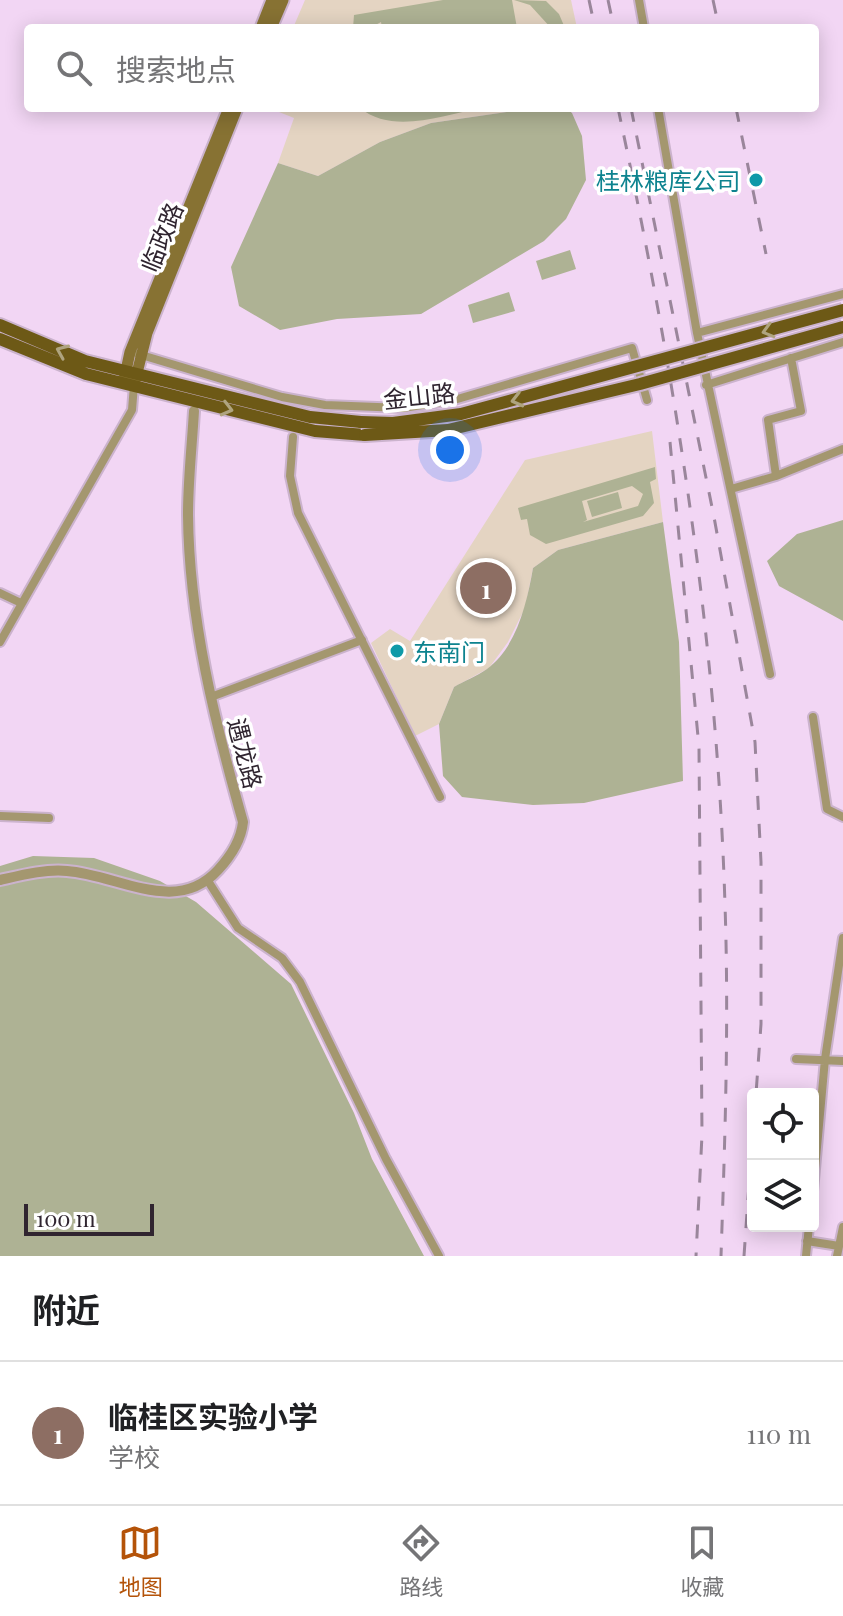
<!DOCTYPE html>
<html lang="zh">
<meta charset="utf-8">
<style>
:root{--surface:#fff;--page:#f2f2f2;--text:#202124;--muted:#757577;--line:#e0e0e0;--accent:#b45309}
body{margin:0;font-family:"Playfair Display","Noto Sans SC",serif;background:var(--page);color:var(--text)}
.controls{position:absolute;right:24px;bottom:24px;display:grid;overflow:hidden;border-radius:8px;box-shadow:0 4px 20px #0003}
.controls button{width:72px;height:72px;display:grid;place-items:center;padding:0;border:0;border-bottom:2px solid var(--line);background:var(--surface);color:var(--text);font:40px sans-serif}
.scale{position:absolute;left:24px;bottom:20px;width:130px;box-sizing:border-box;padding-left:8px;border:4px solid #302530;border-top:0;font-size:22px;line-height:28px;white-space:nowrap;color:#302530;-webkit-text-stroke:6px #fff;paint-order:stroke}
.you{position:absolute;left:450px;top:450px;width:28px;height:28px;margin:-20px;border:6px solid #fff;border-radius:50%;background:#1a73e8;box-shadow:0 0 0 12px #1a73e833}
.badge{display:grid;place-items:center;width:52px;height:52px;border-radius:50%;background:var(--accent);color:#fff;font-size:26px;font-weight:700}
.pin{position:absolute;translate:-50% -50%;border:4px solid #fff;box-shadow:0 2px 8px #0006}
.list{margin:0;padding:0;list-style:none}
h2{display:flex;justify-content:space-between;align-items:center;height:104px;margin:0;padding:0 32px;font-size:34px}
h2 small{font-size:26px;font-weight:400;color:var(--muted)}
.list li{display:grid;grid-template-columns:52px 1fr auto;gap:24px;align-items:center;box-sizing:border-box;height:144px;padding:0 32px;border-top:2px solid var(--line)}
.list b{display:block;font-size:30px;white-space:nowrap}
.list p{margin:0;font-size:26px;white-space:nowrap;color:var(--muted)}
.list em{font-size:26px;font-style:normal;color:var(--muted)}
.icon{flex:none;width:44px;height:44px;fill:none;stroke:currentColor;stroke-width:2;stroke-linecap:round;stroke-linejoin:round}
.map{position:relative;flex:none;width:843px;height:1256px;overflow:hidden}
.search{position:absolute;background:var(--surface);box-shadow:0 4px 20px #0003;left:24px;right:24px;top:24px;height:88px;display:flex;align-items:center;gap:20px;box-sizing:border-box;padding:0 28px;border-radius:8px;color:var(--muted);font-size:30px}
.sheet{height:248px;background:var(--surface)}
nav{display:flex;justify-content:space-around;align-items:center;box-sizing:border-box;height:112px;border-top:2px solid var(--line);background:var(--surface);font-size:22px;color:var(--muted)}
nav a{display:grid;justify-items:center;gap:4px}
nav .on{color:var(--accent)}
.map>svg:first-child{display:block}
</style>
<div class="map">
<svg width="843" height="1256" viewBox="0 0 843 1256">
<rect width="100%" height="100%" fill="#f2d6f4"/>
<path fill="#e4d4c2" d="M305 0H571L577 28H293Z
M269 108H534L431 123 380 142 318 176 278 163 294 118Z
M652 431 663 522 558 550 533 568 525 608 508 642 489 668 454 687 439 724 415 736 371 643 390 629 410 641 525 460Z"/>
<path fill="#aeb294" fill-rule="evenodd" d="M443 0H512L517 28H382L381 22 370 28H353L354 15Z
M514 0 546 1 559 14 565 28H551L530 5Z
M360 108H481C443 115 393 135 360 108Z
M534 108H566L572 113 582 136 586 180 566 219 544 241 421 314 337 319 280 330 239 306 231 267 278 163 318 176 380 142 431 123Z
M570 250 576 269 542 280 536 261Z
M509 292 515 311 473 323 468 305Z
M655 467 656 479 650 482 654 503 643 516 546 544 530 535 527 519 521 520 518 508ZM632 486 643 494 638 506 583 522 587 520 582 501Z
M618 492 622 508 592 517 587 501Z
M843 520V621L779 586 767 561 797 534Z
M663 522 679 642 683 781 584 803 533 805 462 797 443 776 439 724 454 687C464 681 477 676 487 669 517 647 527 602 533 568L558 550Z
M33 856 94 858 160 881 196 902 291 984 354 1113 372 1159 424 1256H0V866Z"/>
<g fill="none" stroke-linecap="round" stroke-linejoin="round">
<g stroke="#cbb3cd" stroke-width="12">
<path id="minor" d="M639 0 644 28
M658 108 697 333
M138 354 282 397 325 405 403 408 454 400 632 348 647 400
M706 385 843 342
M293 437 290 476 298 513 440 797
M776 476 768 420 801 411 791 358
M731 489 776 476 843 449
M0 593 21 603
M0 642 132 410 134 385
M770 674 697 333 843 294
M211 697 362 640
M813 717 827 809 843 817
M0 816 49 818
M208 881 238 928 282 958 300 982 386 1159 439 1256
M796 1059 843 1061
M813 1191 825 1059 843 938
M807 1241 839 1246
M806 1256 809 1226
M837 1256 843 1227"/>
</g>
<g stroke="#cbb3cd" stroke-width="14">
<path id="tertiary" d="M0 880C22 875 45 869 67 871 119 875 176 916 218 870 231 856 241 841 243 822 215 723 189 619 188 515 188 480 192 445 194 411"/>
</g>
<g stroke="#cbb3cd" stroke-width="15">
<path id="secondary" d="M261 28 272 0
M271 28 283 0
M124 380 130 352 229 108
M135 381 147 333 237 108"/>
</g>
<g stroke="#cbb3cd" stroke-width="16">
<path id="primary" d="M0 325 85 361 310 417 361 422
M0 339 86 374 315 431 365 435"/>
</g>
<use href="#minor" stroke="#a4976f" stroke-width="8"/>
<use href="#tertiary" stroke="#a4976f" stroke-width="10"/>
<use href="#secondary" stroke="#877233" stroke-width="11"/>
<use href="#primary" stroke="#6d5916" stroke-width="12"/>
<path stroke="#9a869b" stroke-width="3" stroke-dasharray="14 14" stroke-linecap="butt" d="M589 0 595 28
M608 0 614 28
M713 0 719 28
M618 108C674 370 717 636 725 905 729 1022 725 1139 721 1256
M631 108 714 517 755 742 761 862V1024L756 1094
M736 108 766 254
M670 442 699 747 702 1135 696 1256
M744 1256 753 1127"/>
<g stroke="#cbb3cd" stroke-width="16" stroke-linecap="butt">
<path id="primary-bridge" d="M361 422 393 423 461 414 843 310
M365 435 448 430 640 384 843 327"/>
</g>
<use href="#primary-bridge" stroke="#6d5916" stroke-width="12"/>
</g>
<defs><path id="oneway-chevron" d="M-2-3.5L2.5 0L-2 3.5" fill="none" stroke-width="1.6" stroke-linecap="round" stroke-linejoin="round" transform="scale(2)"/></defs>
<g stroke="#afa47f">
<use href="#oneway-chevron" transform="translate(768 331) rotate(164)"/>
<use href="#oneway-chevron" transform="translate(62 351) rotate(-157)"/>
<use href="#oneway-chevron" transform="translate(517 400) rotate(166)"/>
<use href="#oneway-chevron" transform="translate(227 409) rotate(14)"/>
</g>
<g fill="#0f9aa8" stroke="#fff" stroke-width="3">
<circle cx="756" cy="180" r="8"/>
<circle cx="397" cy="651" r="8"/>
</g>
<g text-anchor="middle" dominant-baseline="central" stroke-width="7" stroke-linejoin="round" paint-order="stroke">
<g font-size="24" fill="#0d838f" stroke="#fff" text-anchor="end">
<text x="740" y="180">桂林粮库公司</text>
<text x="413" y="651" text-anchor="start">东南门</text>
</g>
<g font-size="24" fill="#302530" stroke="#fff">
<text transform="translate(161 237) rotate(-68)">临政路</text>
<text transform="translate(419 395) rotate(-6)">金山路</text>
<text transform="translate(246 753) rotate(76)">遇龙路</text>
</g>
</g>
</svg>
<div class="controls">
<button><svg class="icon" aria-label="locate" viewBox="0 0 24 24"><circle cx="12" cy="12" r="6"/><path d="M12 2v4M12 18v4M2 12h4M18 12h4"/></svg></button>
<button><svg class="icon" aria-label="layers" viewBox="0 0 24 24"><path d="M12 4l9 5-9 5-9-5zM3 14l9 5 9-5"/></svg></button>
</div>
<div class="scale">100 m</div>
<div class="you"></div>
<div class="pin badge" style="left:486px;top:588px;background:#8d6e63">1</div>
<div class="search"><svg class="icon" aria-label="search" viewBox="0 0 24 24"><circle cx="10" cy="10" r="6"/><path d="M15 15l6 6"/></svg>搜索地点</div>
</div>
<section class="sheet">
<h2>附近<small></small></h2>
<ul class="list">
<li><span class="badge" style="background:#8d6e63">1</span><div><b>临桂区实验小学</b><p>学校</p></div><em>110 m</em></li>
</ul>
</section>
<nav>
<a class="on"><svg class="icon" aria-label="map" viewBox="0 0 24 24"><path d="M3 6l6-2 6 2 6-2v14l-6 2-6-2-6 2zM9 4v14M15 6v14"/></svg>地图</a>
<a><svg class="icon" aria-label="directions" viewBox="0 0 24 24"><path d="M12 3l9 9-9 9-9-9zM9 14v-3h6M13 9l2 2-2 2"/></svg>路线</a>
<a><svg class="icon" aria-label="saved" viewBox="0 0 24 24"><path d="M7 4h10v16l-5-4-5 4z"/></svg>收藏</a>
</nav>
